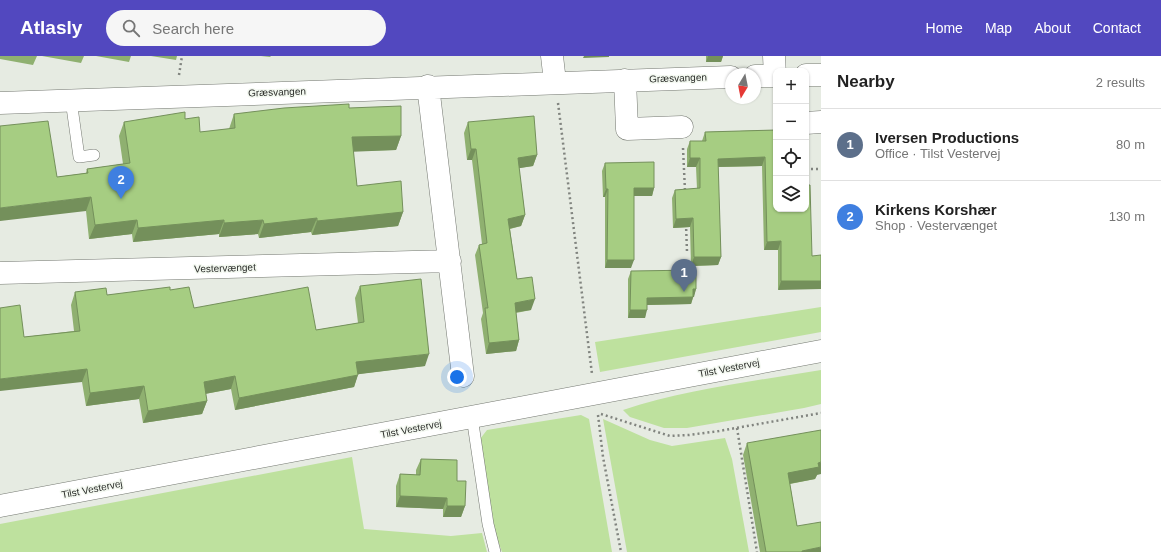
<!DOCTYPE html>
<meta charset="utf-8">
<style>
:root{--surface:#fff;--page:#f6f6f6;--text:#222;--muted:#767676;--line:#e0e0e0;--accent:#5248bf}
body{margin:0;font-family:Helvetica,sans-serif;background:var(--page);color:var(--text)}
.controls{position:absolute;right:12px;top:12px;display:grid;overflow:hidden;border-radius:8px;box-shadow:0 1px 3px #0004}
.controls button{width:36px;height:36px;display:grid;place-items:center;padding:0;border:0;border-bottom:1px solid var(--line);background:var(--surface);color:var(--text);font:20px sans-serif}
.compass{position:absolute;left:725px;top:12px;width:36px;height:36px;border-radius:50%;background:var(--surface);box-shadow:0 1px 3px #0004;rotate:190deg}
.you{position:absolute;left:457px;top:321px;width:14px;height:14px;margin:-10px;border:3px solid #fff;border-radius:50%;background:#1a73e8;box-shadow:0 0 0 6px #1a73e833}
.badge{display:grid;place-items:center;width:26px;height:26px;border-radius:50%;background:var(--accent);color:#fff;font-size:13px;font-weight:700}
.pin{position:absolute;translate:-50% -33px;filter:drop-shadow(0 1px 2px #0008)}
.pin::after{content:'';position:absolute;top:21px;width:14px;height:12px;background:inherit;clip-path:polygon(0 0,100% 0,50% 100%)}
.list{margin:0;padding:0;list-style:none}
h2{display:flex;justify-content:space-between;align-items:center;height:52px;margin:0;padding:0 16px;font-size:17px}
h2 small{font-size:13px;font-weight:400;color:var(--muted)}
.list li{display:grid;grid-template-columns:26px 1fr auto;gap:12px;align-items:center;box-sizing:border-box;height:72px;padding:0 16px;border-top:1px solid var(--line)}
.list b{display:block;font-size:15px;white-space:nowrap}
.list p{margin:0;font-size:13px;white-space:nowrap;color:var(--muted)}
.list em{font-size:13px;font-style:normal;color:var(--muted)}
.icon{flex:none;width:22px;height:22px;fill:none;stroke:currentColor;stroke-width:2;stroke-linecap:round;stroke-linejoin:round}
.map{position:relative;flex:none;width:821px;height:496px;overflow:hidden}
header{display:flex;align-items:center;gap:24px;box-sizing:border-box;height:56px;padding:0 20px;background:var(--accent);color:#fff}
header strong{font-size:19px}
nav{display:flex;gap:22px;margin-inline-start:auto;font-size:14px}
.search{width:280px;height:36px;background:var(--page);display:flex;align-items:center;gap:10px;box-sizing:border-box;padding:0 14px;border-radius:22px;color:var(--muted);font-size:15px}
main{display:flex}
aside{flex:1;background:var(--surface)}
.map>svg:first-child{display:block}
</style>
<header>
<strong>Atlasly</strong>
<div class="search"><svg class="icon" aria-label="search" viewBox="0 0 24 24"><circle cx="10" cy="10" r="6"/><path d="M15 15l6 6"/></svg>Search here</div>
<nav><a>Home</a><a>Map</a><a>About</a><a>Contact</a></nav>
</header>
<main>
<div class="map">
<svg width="821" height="496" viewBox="0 0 821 496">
<rect width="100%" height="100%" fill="#e6ebe2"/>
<path fill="#bee19e" d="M821 251V276L600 316 595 286Z
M821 314V348L804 352 687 372H664L630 361 623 354C687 333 755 325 821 314Z
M581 359 589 363 612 496H502L492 469 480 383 487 374Z
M603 363 650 384 672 390 725 382 732 403 749 496H627Z
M352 401 364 473 451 480 482 477 487 496H0V468Z"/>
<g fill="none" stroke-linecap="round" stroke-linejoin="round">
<g stroke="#747871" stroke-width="12">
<path id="service" d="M71 44 79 101 94 99
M472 361 488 468 495 496"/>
</g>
<g stroke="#747871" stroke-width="23">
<path id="minor" d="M552 0 555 26
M774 0 775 20
M806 19H821
M755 20H776
M625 24 627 73 682 71
M428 30 463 320
M0 47 731 21
M806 67 821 66
M0 217 450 205"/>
</g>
<g stroke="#747871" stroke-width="23">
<path id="tertiary" d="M0 450 821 295"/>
</g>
<path stroke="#81847f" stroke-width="2.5" stroke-dasharray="2 3" stroke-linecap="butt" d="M179 19 182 0
M558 47 592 318
M683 92 685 135
M806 113H821
M686 168 687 196
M601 358 670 380 689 379 719 375 821 357
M598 359 603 401 621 496
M737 372 757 496"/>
<use href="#service" stroke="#fff" stroke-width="11"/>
<use href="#minor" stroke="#fff" stroke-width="22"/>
<use href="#tertiary" stroke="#fff" stroke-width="22"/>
</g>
<path fill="#8fb070" d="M0 0H37L33 9 0 3Z
M42 0H84L81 7Z
M96 0H131L129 6Z
M151 0H177L176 4Z
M261 0H271L270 1Z
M706 0H723L721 6H706Z
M349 52 401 80 396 94 353 95 357 130 403 156 398 170 312 179 311 176 259 182 258 178 219 181V178L133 186 132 178 89 183 86 155 57 121 86 117 87 113 123 108 119 80 124 66 185 63 200 76 229 73 234 58Z
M468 66 537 99 533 110 519 112 525 159 521 170 510 173 517 223 531 254 516 257 519 284 516 295 486 298 481 263 483 257 475 199 479 189 482 188 472 104H467L464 77Z
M776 74V153L812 200 778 234V194H764L762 110 718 111 721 201 718 209 691 210 690 171 673 172 672 142 675 134 697 133 696 111H687V93L690 85H702L705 76Z
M605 107 654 132 652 140H634L631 212H605V141H603L602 115Z
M631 215 696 233 691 248 647 249 645 262H628V223Z
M360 230 425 310 358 318 354 331 235 354 231 333 205 338 207 345 202 358 143 367 139 343 86 350 82 326 24 281 74 275 71 249 75 236 107 239 170 234 194 252 316 274 358 267 355 242Z
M747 387 817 419 815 423 790 428 797 470 821 496H760L743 399Z
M421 403 457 425 465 450 461 461H443V453L396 451V430L400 418 416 419V414Z"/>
<path fill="#74905b" d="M584 0H609V1L583 2Z
M708 0H723L721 6H706Z
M401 80 396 94 347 96 352 81Z
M471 93H476L472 104H467Z
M537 99 533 110 514 113 518 102Z
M765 101 762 110 715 111 718 103Z
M690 102H700L696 111H687Z
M634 132H654L652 140H631Z
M606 133H608L605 141H603Z
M91 141 86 155 0 165V152Z
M403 156 398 170 312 179 317 165Z
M525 159 521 170 504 174 508 163Z
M317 162 311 176 259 182 264 168Z
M693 162 690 171 673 172 676 163Z
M137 164 132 178 89 183 95 169Z
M224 164 219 178 133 186 138 172Z
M263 164 258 178 219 181 224 167Z
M781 185 778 194H764L767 186Z
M694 201H721L718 209 691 210Z
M607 204H634L631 212H605Z
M781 225H821V233L778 234Z
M693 233H696L694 241H690Z
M693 241 691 248 645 249 647 242Z
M535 243 531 254 511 257 515 247Z
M630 254H647L645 262H628Z
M519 284 516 295 486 298 489 287Z
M429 298 425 310 352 319 356 306Z
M87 313 82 326 0 335V323Z
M358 319 354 331 235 354 239 342Z
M235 320 231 333 199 339 204 326Z
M144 330 139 343 86 350 90 337Z
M207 345 202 358 143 367 148 355Z
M821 406V418L817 419 815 423 783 429 788 417Z
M400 440 447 442 443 453 396 451Z
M447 450H465L461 461H443Z
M821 491V496H801L802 495Z"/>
<path fill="#a6cd82" stroke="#74905b" d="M349 48V52L401 50V80L352 81 357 130 401 125 403 156 317 165V162L264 168 263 164 224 167V164L138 172 137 164 95 169 91 141 0 152V70L48 65 57 121 88 117 87 113 130 107 124 66 185 56V63L199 61 200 76 235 72 234 58 284 52Z
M534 60 537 99 518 102 525 159 508 163 517 223 532 221 535 243 515 247 519 284 489 287 485 252H488L479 189 487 187 476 93H471L468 66Z
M776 74V153H806V129H810L812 200 821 199V225H781V185L767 186 765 101 718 103 721 201H694L693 162 676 163 675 134 700 132V102H690V85H706L705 76Z
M654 106V132H634V204H607L608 133H606L605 107Z
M696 214V233H693V241L647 242V254H630L631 215Z
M421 223 429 298 356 306 358 319 239 342 235 320 204 326 207 345 148 355 144 330 90 337 87 313 0 323V252L20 249 24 281 80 275 75 236 106 232 107 239 170 231V234L189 231 194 252 308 231 316 274 364 266 360 230Z
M821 374V406L818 407 819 411 788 417 797 470 821 466V491L802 495V496H766L747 387Z
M421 403 457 404V425H466L465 450H447V442L400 440V418L420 419Z"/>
<g text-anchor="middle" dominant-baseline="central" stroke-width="3" stroke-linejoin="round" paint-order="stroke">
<g font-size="10" fill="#2b2d2a" stroke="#f3f8f0">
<text transform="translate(678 22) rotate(-2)">Græsvangen</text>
<text transform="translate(277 36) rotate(-2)">Græsvangen</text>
<text transform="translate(225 212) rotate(-2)">Vestervænget</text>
<text transform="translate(729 312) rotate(-11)">Tilst Vestervej</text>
<text transform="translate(411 373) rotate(-11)">Tilst Vestervej</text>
<text transform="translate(92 433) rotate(-11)">Tilst Vestervej</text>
</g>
</g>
</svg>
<div class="controls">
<button>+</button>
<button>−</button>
<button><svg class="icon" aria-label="locate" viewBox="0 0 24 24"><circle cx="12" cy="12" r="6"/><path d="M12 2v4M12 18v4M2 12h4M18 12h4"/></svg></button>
<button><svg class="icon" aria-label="layers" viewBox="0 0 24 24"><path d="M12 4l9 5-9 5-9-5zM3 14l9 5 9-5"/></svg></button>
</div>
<svg class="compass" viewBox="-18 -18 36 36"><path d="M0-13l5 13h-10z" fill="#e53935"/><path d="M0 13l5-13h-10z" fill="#767676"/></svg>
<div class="you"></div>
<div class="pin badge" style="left:684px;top:236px;background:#5c6f8a">1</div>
<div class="pin badge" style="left:121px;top:143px;background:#3f7fe0">2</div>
</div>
<aside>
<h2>Nearby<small>2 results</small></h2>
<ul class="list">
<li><span class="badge" style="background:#5c6f8a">1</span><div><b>Iversen Productions</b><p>Office · Tilst Vestervej</p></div><em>80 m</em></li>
<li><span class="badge" style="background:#3f7fe0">2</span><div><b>Kirkens Korshær</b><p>Shop · Vestervænget</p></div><em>130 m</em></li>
</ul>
</aside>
</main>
